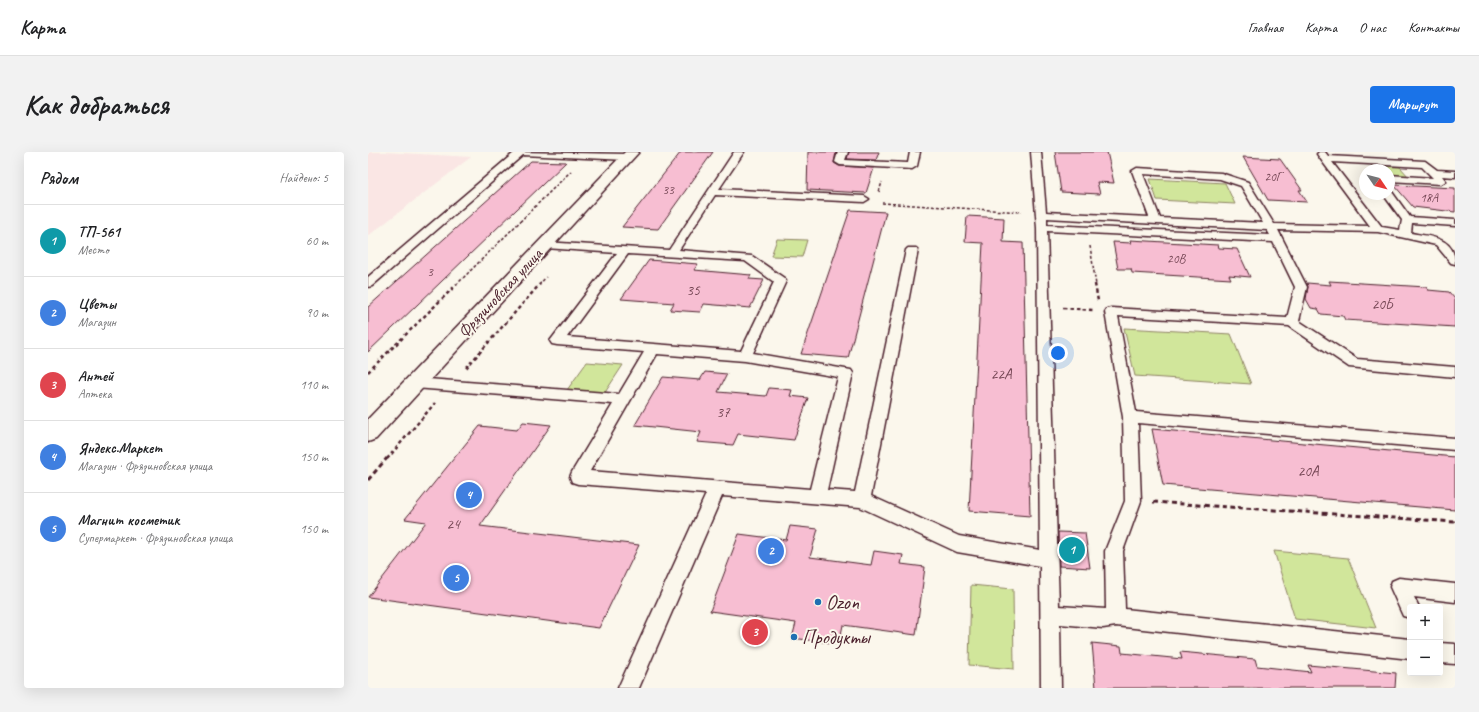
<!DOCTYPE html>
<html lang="ru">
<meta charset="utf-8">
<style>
:root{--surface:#fff;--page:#f2f2f2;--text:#202124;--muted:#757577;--line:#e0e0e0;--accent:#1a73e8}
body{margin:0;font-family:Caveat,sans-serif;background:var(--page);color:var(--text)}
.controls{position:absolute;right:12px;bottom:12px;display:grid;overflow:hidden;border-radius:4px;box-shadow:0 4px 16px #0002}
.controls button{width:36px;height:36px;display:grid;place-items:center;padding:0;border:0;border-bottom:1px solid var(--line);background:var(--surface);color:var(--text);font:20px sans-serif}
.compass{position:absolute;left:991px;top:12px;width:36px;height:36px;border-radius:50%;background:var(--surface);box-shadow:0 4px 16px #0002;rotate:125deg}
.you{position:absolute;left:690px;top:201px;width:14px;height:14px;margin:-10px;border:3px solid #fff;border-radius:50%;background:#1a73e8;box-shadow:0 0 0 6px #1a73e833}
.badge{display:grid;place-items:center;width:26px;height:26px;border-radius:50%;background:var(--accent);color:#fff;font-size:13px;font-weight:700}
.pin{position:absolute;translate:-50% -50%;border:2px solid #fff;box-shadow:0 1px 4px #0006}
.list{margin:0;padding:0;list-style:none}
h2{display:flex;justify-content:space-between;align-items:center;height:52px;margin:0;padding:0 16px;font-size:17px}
h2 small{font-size:13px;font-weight:400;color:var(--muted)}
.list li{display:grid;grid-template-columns:26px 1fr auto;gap:12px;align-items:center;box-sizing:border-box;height:72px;padding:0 16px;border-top:1px solid var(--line)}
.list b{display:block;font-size:15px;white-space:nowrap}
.list p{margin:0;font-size:13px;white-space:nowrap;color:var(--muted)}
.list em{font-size:13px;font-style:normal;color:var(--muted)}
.map{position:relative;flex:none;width:1087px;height:536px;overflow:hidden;border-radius:4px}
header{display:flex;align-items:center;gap:24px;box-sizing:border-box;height:56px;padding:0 20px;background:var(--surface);border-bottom:1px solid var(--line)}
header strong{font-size:19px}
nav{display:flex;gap:22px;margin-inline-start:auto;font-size:14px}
.intro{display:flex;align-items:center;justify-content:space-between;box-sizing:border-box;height:96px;padding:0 24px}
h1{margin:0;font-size:28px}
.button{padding:10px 18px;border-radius:4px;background:var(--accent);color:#fff;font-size:14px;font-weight:700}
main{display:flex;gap:24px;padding:0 24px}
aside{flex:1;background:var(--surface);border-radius:4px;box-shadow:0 4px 16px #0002}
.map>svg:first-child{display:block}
</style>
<header>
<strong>Карта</strong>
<nav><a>Главная</a><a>Карта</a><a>О нас</a><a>Контакты</a></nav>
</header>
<div class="intro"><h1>Как добраться</h1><a class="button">Маршрут</a></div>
<main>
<aside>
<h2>Рядом<small>Найдено: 5</small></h2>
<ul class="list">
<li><span class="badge" style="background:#0f9aa8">1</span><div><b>ТП-561</b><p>Место</p></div><em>60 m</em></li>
<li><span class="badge" style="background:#3f7fe0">2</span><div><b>Цветы</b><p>Магазин</p></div><em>90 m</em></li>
<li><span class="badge" style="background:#e0444e">3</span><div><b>Антей</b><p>Аптека</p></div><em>110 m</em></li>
<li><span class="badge" style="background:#3f7fe0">4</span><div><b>Яндекс.Маркет</b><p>Магазин · Фрязиновская улица</p></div><em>150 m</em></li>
<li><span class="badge" style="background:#3f7fe0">5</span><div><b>Магнит косметик</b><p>Супермаркет · Фрязиновская улица</p></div><em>150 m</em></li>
</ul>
</aside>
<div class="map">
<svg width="1087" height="536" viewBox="0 0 1087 536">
<rect width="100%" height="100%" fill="#fbf7ec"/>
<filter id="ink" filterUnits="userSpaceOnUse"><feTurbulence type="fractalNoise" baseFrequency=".025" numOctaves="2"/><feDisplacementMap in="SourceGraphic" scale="8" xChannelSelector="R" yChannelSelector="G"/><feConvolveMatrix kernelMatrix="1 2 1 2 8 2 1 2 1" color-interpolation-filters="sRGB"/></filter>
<g filter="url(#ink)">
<path fill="#fae6e4" d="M0 0H16L103 5 0 84Z"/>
<path fill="#d1e69b" stroke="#8e8263" d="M1003 14 1032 15 1041 25 1021 24V18H1007Z
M782 27 857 31 867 52 789 48Z
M409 87 439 88 434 105 403 104Z
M756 176 863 182 883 232 767 224Z
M219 210 255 213 236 242 199 238Z
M906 399 980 406 1008 476 927 467Z
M603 433 645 437 646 517 601 513Z"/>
<path fill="#f7bed2" stroke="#4a1f2b" d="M313 0H345L290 77 254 75Z
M440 0H468L466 11 471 14 506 16 498 41 439 38Z
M481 0H511L508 8 479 7Z
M687 0H739L746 31 729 30 732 42 693 40Z
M875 5 912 7 934 38H931L939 50 900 48Z
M163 9 198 10 0 200V155Z
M1026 33 1087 36V60L1045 55Z
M482 58 518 60 480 206 433 202Z
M599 64 636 66 635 90 655 91 662 364 601 359 615 91 597 90Z
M762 88 850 93 851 96 869 97 882 125 861 123 863 127 764 121 763 117H750L745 90 763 91Z
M281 108 330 112 326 118 383 123 381 127 396 128 382 156 336 152 332 160 302 158 306 151 253 147Z
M961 129 1058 135 1060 138 1081 140 1087 147V175L977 168 975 164 953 162 950 157 943 156 938 147 940 135 939 131 963 133Z
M337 220 359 222 350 240 398 244 401 236 424 238 422 244 440 246 426 288 370 282 365 293 329 290 333 280 267 273 295 225 332 228Z
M155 270 183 273 112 374 271 393 231 476 0 445 58 370 37 367 112 274 149 278Z
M784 277 1087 305V358L795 333Z
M422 374 450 377 442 405 503 413 506 399 535 403 533 412 557 415 548 483 475 473 471 492 424 486 428 471 342 459 371 382 418 388Z
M690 380 717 381 722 416 691 414Z
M724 491 753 494 754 501 814 507 812 500 887 507 889 514 943 520 940 513 1028 521 1027 536H728Z"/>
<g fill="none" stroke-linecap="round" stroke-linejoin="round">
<g stroke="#4a1f2b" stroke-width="3">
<path id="lane" d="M147 0 259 2 264 5 259 8 155 3 4 134 0 135V125Z
M366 0H376L351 37 496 44 501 47 496 50 347 43 311 98 384 104 416 126 418 129 385 201 483 218 485 221 459 338 487 340 538 98 540 96H548L550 98 503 344 591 384 672 398 669 76 663 0H673L678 60 781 65 764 19 769 16 853 21 880 30 906 72 1002 74 954 9 949 2 951 0H957L960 4 1057 9 1069 18 1087 19V25L1074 24 1078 29 1073 32 1021 29V23L1065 26 1054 15 964 10 1014 75 1032 78 1034 68 1015 42H1021V39L1024 40 1042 65 1087 68V74L1044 71 1043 81C1064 85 1087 85 1087 112L1083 111 1068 93 1010 80 910 78 939 135 931 169 989 207 1087 215V225L981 215 921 174 750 164 768 260 1087 286V298L770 271 773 349 755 399 757 457 1042 487V507L748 474 735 476 692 472 693 536H673L672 414 589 400 492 355 354 344 271 536H250L338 342 210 332 204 330 202 325 204 320 245 252 47 236 42 235 40 231 42 227 47 226 251 242 276 200 189 193 184 192 182 189 249 101 177 96 171 93 177 90 301 98ZM775 22 852 27 873 34 895 71 792 66ZM679 66 899 78 902 83 679 73ZM679 79 905 90 927 135 919 166 743 156 739 157 737 160 755 265 757 349 737 399 738 457 691 454ZM260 102 377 109 406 130 373 199 199 185ZM289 202 377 209 470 225 442 337 222 319Z
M470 0H480L477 8 540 11 542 0H552L549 14 544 17 472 13 467 10Z
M1031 426 1087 432V450L1046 445 1051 455H1042V466L1035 464 1022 435 1024 429Z
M1072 491 1087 492V512L1072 511Z"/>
</g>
<g stroke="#4a1f2b" stroke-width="3">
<path id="street" d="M257 0H271L8 287 0 290V267Z"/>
</g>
<path stroke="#4a1f2b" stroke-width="1.5" stroke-dasharray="3 2" stroke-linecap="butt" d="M511 40 514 30
M514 51 654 60
M722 94 728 133
M88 133 203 19
M171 133 178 125"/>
<path stroke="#4a1f2b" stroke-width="2.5" stroke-dasharray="3.5 3" stroke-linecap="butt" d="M727 132 730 149
M695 156 726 158
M98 216 172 132
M0 220 89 132
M19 307 67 251"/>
<path stroke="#4a1f2b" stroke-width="3" stroke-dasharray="5 3.5" stroke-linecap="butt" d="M0 328 19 306
M785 350 1087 370"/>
<use href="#lane" fill="#fbf7ec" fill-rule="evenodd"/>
<use href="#street" fill="#fbf7ec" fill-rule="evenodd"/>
</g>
</g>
<g fill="#1f6fb2" stroke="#fbf7ec" stroke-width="1.5">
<circle cx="450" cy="450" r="4"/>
<circle cx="426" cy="485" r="4"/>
</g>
<g text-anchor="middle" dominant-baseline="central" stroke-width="4" stroke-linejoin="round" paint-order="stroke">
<g font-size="13" fill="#754755">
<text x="905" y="25">20Г</text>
<text x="300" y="38">33</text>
<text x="1061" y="46">18А</text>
<text x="808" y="107">20В</text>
<text x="62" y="120">3</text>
</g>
<g font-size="15" fill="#754755">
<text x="325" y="138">35</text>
<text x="1014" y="152">20Б</text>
<text x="633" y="222">22А</text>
<text x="355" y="260">37</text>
<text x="940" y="319">20А</text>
<text x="85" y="372">24</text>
</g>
<g font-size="17" fill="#4a1f2b" stroke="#fbf7ec">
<text transform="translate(132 141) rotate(-47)">Фрязиновская улица</text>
</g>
<g font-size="20" fill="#4a1f2b" stroke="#fbf7ec" text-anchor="start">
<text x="458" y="450">Ozon</text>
<text x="434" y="485">Продукты</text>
</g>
</g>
</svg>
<div class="controls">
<button>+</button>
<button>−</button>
</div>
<svg class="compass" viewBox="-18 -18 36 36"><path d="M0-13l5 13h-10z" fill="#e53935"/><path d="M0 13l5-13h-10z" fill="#757577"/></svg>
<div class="you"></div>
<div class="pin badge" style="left:704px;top:398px;background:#0f9aa8">1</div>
<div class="pin badge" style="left:403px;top:399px;background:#3f7fe0">2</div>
<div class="pin badge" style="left:387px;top:480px;background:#e0444e">3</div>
<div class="pin badge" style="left:101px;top:343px;background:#3f7fe0">4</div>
<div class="pin badge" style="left:88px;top:426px;background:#3f7fe0">5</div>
</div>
</main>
